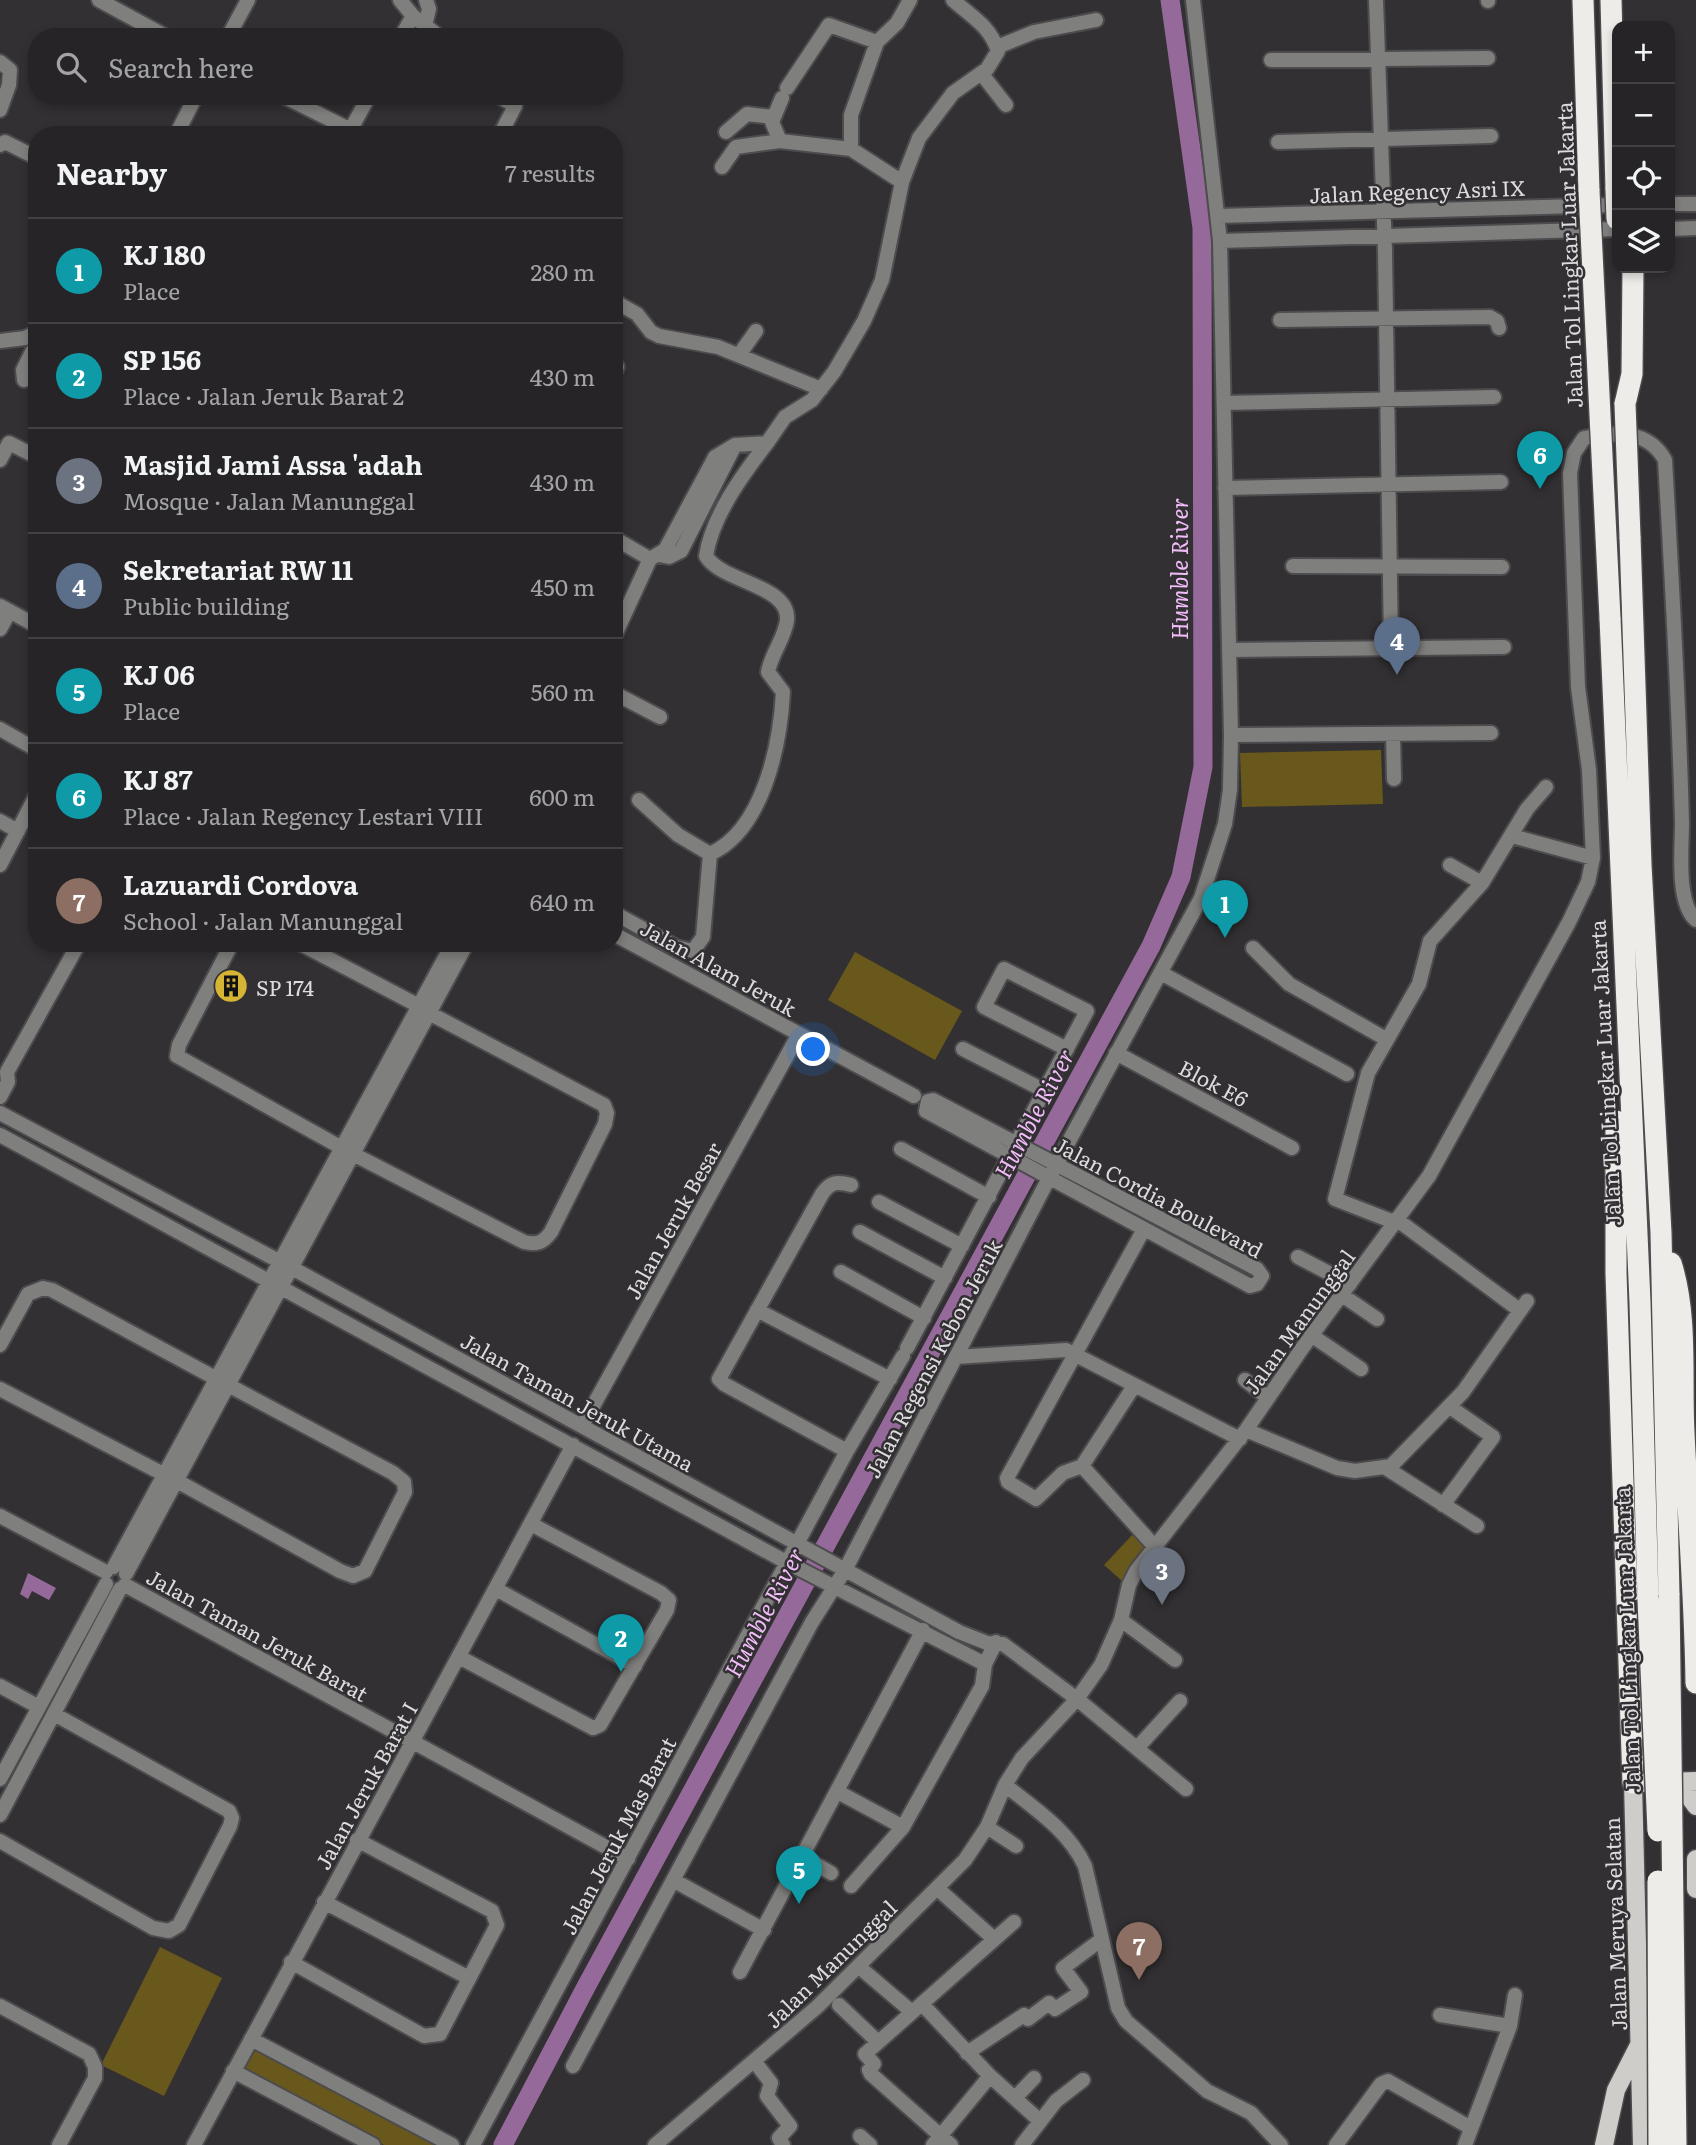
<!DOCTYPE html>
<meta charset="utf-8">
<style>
:root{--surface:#262426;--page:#323032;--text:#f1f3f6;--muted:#a4a4a7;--line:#424143;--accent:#d6b534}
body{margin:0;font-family:Literata,serif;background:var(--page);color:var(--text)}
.controls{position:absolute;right:21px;top:21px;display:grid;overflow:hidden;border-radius:14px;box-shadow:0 4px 10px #0003}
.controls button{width:63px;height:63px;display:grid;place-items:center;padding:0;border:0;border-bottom:2px solid var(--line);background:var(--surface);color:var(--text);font:35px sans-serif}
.you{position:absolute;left:814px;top:1050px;width:24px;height:24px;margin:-18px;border:5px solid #fff;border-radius:50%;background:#1a73e8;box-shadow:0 0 0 10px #1a73e833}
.badge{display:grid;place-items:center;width:46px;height:46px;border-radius:50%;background:var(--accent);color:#fff;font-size:23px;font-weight:700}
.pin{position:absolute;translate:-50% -58px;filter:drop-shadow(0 2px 4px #0008)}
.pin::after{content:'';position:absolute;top:37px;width:24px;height:21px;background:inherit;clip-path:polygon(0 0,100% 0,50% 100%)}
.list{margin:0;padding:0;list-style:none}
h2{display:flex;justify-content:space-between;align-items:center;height:91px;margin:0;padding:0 28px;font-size:30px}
h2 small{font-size:23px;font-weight:400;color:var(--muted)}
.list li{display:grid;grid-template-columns:46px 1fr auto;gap:21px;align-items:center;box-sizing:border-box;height:105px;padding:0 28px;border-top:2px solid var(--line)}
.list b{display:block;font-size:26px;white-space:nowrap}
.list p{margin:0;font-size:23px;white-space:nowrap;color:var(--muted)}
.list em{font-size:23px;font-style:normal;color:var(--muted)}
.icon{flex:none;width:38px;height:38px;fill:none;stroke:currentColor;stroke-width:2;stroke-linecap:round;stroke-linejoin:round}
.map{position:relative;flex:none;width:1696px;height:2145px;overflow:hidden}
.search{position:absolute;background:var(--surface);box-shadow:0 4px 10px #0003;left:28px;top:28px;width:595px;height:77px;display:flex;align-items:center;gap:18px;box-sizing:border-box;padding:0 24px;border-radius:28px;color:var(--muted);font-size:26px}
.panel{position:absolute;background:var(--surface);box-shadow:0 4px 10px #0003;left:28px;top:126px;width:595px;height:826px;border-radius:28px}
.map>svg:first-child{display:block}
</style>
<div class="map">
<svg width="1696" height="2145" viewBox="0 0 1696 2145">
<rect width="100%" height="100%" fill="#323032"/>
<path fill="#68581c" d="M1381 750 1383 804 1242 807 1240 753Z
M855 952 962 1011 935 1060 828 1000Z
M1134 1533 1152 1549 1122 1581 1104 1565Z
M160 1947 222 1978 164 2096 101 2065Z
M254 2048 440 2145H384L241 2070Z"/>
<path fill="#96699b" d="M28 1573 56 1588 49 1600 32 1591 28 1599 20 1594Z"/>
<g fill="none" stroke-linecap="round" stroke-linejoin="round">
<path stroke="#96699b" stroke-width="19" d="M503 2145 587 1985 1151 946 1181 877 1203 767 1202 228 1170 0"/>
<g stroke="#4d4b4d" stroke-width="18">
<path id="minor" d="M99 0 167 37
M400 0 413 16 440 37
M1376 0 1385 251 1391 646
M1488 0V1
M425 25 429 9 426 0
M228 37 248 0
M401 37 413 16
M997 47 1034 32 1096 20
M1271 60 1488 58
M0 62 10 70 9 85 0 110
M981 73 1006 105
M787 88 829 25 877 42
M283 96 361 135
M499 96 515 106 500 135
M351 129 369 96
M726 132 747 114 773 117
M176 135 196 96
M780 141 772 122 782 98
M1278 142 1491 136
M0 145 5 142 37 158
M851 149V115L877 42 897 23 910 0
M722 167 736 147 780 141 851 149 902 182
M1670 204H1696
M1218 216 1617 205
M1670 229 1696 228
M1220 241 1617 229
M614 301 637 314 651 332 659 336 718 347 821 389
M1280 320 1490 317 1497 321 1499 328
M0 341 25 338 37 332
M739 355 756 331
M614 361 617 367 614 373
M24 380 23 370 32 352
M1224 403 1494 397
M0 460 9 443 37 457
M1225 488 1501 482
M614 538 650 559
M659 555 669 557 681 551 735 445
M1293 566 1502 567
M0 606 37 626
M0 629 10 611
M614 637 650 559 665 550 715 457 735 445 767 443 785 417 812 400 834 372 864 321 882 280 902 182 919 138 953 93 987 69 998 51C990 26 972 17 953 0
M1229 650 1504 647
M614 693 660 717
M0 729 37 750
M1393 734 1394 779
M1231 735 1491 733
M639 800 678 835 710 854
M0 821 18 831
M1512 836 1593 858
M0 865 37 794
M1450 865 1482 883
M614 913 676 947 693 951 703 937 710 854C763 830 780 746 783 692L768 672C771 654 785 638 787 620 790 585 721 582 706 556 712 516 743 474 767 443
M614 934 914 1096
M232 943 179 1045 177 1056 342 1148
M299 943 419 1006
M1253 948 1289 984 1386 1039
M1161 973 1347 1074
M963 1049 1045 1091
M1116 1053 1292 1148
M0 1097 8 1082 7 1072 79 943
M933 1100 1257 1269 1262 1276 1257 1284 1250 1286 926 1111 928 1101Z
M0 1113 292 1268 959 1632 987 1643 1003 1644 1077 1699 1186 1789
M0 1135 788 1563 985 1664
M901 1149 989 1197
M353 1154 524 1242C537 1245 543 1243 551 1232L605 1124 607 1113 604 1105 429 1013
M879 1202 962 1246
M1396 1219 1518 1309
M1394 1222 1335 1199 1368 1073 1419 984 1430 941 1482 883 1527 809 1546 787
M860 1232 945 1278
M1298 1257 1350 1284
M841 1272 924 1318
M1342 1295 1377 1319
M757 1310 890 1379
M1311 1335 1361 1369
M0 1345 28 1294 43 1288 52 1290 217 1379
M907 1348 1087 1011 1004 969 984 1007 1067 1049
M956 1357 1066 1350 1240 1439
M1245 1380 1268 1398
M1134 1386 1082 1466 1156 1548
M0 1389 165 1475
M582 1426 799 1034
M1246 1430 1337 1468 1355 1471 1391 1466 1463 1392 1527 1301
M847 1451 724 1384 719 1379 822 1194C830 1182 837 1181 851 1185
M1082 1466 1063 1473 1036 1499 1008 1482 1007 1478 1144 1229
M1386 1468 1477 1526
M177 1481 340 1571 353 1576 365 1571 405 1492 404 1482 393 1473 228 1385
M1443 1505 1493 1437 1450 1407
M0 1516 106 1572
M114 1567 453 943
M126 1574 467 943
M125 1585 628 1859
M496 1589 635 1666
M1121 1620 1175 1660
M459 1657 593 1728 600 1725 667 1610 669 1600 661 1593 531 1524
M0 1686 39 1707
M1138 1747 1180 1701
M0 1779 106 1584
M1005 1785C1035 1809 1068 1830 1085 1866L1118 2008 1126 2021 1207 2091 1251 2113 1281 2145
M838 1792 903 1827
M0 1815 120 1589
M987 1827 1016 1846
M0 1841 153 1928 169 1931 179 1925 230 1826 232 1818 229 1811 54 1714
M803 1857 831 1873
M673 1880 764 1930
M851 1886 903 1827 982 1686 985 1664 996 1642
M938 1889 993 1938
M324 1902 469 1978
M291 1962 424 2036 440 2034 497 1925 492 1911 357 1840
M858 1966 912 2012
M740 1972 923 1630
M922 2004 990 2076 933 2145
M839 2005 877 2041
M0 2006 89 2054 95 2067V2078L59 2145
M1440 2015 1510 2026
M251 2039 452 2145
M967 2053 1024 2015 1028 2019 1049 2003 1055 2009 1081 1992 1063 1968 1102 1939
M755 2062 771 2083 767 2096 790 2126 779 2138 783 2145
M573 2066 812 1622 845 1570 1049 1178 1201 898 1225 824 1230 790 1231 735 1220 241 1193 0
M233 2071 373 2145
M990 2076 1040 2121
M1015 2098 1034 2078
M860 2136 870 2145
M194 2145 573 1445
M473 2145 847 1451 903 1356
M655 2145 817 2007 965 1860 987 1827 1005 1785 1022 1758 1077 1699 1101 1665 1121 1620 1129 1585 1136 1571 1246 1430 1303 1347 1429 1176 1569 922 1588 882 1593 858 1589 770 1578 687 1570 473 1574 453 1584 438C1614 432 1648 429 1665 460 1672 581 1679 702 1682 823 1682 848 1676 903 1696 920
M951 2145 871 2074 869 2070 874 2064 865 2054 1014 1922
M1022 2145 1056 2101 1083 2080
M1336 2145 1381 2084 1388 2081 1471 2128
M1465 2145 1510 2026 1515 1995"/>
</g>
<g stroke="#4d4b4d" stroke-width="21">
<path id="major" d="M1667 1788 1685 1791 1696 1806
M1696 1859V1889
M1604 2145 1616 2090 1639 2045
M1642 2145 1633 1783 1696 1781"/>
</g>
<g stroke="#4d4b4d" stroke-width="24">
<path id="highway" d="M1583 0 1589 191
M1611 0 1616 189
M1625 404 1632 374 1633 268
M1630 537 1641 865 1661 1233 1669 1595
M1610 618 1640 1302 1648 1599
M1616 1121V1273L1633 1783
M1671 1263C1688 1316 1681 1378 1684 1433 1688 1517 1695 1599 1696 1683"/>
</g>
<use href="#minor" stroke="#7f7f7d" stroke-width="14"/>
<use href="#major" stroke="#cecdca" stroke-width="18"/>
<use href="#highway" stroke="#edece9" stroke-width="21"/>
<g stroke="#4d4b4d" stroke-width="24" stroke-linecap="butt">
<path id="highway-bridge" d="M1616 189 1617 219
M1589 191 1610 618
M1625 404 1630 537
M1669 1595 1676 2145
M1648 1599 1658 1831
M1658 1881 1659 2145"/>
</g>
<use href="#highway-bridge" stroke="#edece9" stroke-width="21"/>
</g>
<defs>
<g id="building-disc" transform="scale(1.75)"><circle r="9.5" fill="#d6b534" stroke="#323032"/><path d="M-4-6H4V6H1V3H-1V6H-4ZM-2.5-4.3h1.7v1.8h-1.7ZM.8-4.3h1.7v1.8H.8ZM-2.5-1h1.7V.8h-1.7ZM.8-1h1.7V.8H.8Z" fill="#111"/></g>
</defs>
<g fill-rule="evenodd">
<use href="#building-disc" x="231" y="986"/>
</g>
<g text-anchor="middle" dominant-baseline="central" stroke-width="5" stroke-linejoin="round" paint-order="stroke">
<g font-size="21" fill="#dddbdd" stroke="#323032">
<text transform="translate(1417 190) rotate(-2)">Jalan Regency Asri IX</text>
<text transform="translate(1568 255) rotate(-92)">Jalan Tol Lingkar Luar Jakarta</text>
<text transform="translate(719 967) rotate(29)">Jalan Alam Jeruk</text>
<text transform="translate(1604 1073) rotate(-93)">Jalan Tol Lingkar Luar Jakarta</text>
<text transform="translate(1214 1082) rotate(28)">Blok E6</text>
<text transform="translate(1159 1196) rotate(28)">Jalan Cordia Boulevard</text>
<text transform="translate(672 1220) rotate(-61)">Jalan Jeruk Besar</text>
<text transform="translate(1298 1321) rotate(-54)">Jalan Manunggal</text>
<text transform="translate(932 1358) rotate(-62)">Jalan Regensi Kebon Jeruk</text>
<text transform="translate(578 1401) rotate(29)">Jalan Taman Jeruk Utama</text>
<text transform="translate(258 1634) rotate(29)">Jalan Taman Jeruk Barat</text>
<text transform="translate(1626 1640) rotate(-92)">Jalan Tol Lingkar Luar Jakarta</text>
<text transform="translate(365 1785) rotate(-61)">Jalan Jeruk Barat I</text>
<text transform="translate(617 1835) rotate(-62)">Jalan Jeruk Mas Barat</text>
<text transform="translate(1614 1924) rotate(-92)">Jalan Meruya Selatan</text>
<text transform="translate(830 1963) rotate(-44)">Jalan Manunggal</text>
</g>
<g font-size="21" fill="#dddbdd" stroke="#323032" text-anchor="start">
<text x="256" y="986">SP 174</text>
</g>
<g font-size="23" font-style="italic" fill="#f1bdf8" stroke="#323032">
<text transform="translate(1178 569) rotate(-90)">Humble River</text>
<text transform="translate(1033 1113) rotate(-62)">Humble River</text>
<text transform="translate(763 1612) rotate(-62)">Humble River</text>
</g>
</g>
</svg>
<div class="controls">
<button>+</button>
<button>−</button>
<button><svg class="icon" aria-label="locate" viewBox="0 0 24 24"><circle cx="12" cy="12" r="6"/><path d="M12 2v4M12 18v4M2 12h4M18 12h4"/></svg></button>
<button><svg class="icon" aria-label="layers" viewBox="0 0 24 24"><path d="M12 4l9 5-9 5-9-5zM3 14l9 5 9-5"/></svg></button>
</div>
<div class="you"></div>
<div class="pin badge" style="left:1225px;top:938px;background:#0f9aa8">1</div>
<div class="pin badge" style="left:621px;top:1672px;background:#0f9aa8">2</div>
<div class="pin badge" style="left:1162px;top:1605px;background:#6b7280">3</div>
<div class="pin badge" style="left:1397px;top:675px;background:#5c6f8a">4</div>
<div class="pin badge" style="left:799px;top:1904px;background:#0f9aa8">5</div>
<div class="pin badge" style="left:1540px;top:489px;background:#0f9aa8">6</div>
<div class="pin badge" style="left:1139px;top:1980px;background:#8d6e63">7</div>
<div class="search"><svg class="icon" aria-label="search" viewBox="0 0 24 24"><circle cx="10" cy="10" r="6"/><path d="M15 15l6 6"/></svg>Search here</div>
<section class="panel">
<h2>Nearby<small>7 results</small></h2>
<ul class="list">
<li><span class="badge" style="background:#0f9aa8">1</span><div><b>KJ 180</b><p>Place</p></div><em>280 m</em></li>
<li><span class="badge" style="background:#0f9aa8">2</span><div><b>SP 156</b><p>Place · Jalan Jeruk Barat 2</p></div><em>430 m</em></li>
<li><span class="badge" style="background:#6b7280">3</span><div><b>Masjid Jami Assa 'adah</b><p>Mosque · Jalan Manunggal</p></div><em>430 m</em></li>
<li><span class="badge" style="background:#5c6f8a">4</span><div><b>Sekretariat RW 11</b><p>Public building</p></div><em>450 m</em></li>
<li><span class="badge" style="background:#0f9aa8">5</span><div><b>KJ 06</b><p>Place</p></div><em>560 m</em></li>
<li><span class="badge" style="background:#0f9aa8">6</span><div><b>KJ 87</b><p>Place · Jalan Regency Lestari VIII</p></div><em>600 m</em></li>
<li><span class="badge" style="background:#8d6e63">7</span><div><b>Lazuardi Cordova</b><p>School · Jalan Manunggal</p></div><em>640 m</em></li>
</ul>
</section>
</div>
